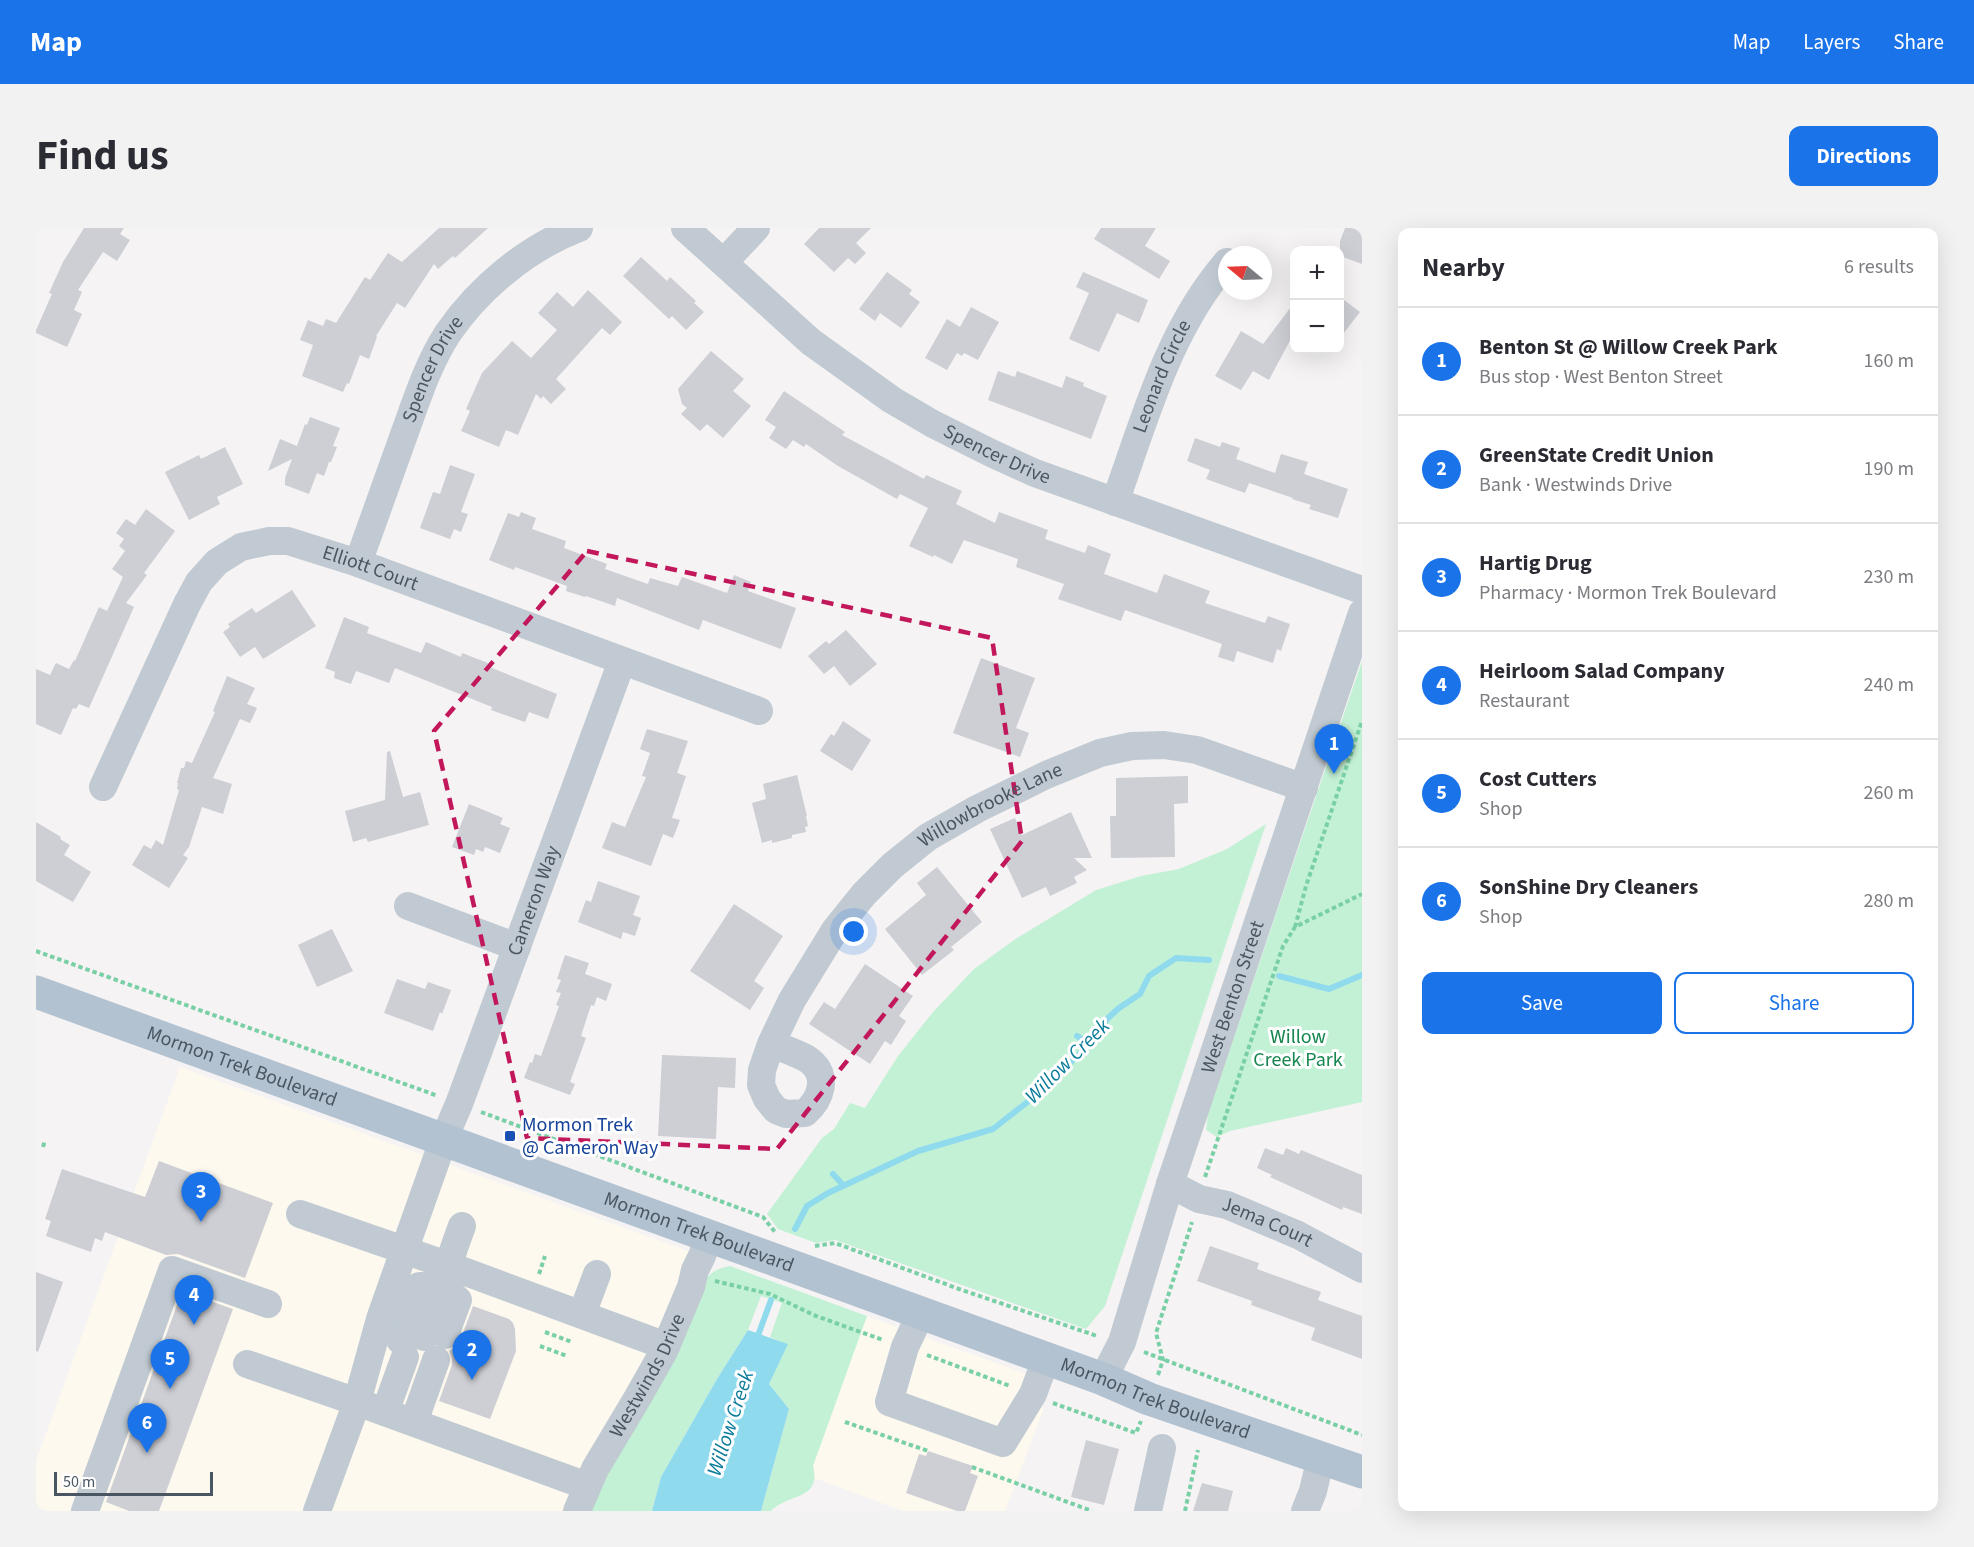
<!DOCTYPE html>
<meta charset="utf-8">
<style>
:root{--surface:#fff;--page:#f2f2f3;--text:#2b2b33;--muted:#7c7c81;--line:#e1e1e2;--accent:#1a73e8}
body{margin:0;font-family:"Source Sans 3",sans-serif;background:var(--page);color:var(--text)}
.controls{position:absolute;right:18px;top:18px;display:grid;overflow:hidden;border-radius:12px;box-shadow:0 6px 24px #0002}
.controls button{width:54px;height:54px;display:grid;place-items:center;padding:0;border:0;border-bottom:2px solid var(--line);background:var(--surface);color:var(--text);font:30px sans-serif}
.compass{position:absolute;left:1182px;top:18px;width:54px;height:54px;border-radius:50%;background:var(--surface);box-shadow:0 6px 24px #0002;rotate:289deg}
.scale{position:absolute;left:18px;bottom:15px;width:159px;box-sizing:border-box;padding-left:6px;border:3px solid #4a5661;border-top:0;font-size:16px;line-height:21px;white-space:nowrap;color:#4a5661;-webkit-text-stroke:4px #fff;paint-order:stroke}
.you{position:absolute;left:818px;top:704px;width:21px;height:21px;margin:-15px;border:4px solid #fff;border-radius:50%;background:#1a73e8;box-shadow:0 0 0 9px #1a73e833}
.badge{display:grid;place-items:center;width:39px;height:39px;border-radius:50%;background:var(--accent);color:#fff;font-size:20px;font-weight:700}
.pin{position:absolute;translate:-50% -50px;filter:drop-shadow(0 2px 3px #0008)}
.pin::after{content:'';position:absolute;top:32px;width:21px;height:18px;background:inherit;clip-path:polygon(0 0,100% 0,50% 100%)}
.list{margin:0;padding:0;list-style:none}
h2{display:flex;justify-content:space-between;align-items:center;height:78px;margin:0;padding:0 24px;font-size:26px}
h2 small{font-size:20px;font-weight:400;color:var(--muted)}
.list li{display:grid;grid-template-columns:39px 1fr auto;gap:18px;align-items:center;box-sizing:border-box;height:108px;padding:0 24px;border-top:2px solid var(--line)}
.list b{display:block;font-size:22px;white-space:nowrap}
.list p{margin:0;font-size:20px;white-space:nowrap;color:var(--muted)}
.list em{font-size:20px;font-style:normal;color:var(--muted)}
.actions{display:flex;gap:12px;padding:18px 24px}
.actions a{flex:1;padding:14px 0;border:2px solid var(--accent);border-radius:12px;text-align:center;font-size:21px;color:var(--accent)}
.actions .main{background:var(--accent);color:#fff}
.map{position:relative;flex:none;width:1326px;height:1283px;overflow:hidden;border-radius:12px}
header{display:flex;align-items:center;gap:36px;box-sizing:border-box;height:84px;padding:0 30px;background:var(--accent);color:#fff}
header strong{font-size:28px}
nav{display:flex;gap:33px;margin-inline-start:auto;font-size:21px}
.intro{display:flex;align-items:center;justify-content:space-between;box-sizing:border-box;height:144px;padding:0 36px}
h1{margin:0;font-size:42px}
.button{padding:15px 27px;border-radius:12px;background:var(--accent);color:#fff;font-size:21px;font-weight:700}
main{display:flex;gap:36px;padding:0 36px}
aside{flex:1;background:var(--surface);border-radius:12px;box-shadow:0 6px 24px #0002}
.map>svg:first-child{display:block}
</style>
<header>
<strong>Map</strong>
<nav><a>Map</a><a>Layers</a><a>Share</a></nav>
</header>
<div class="intro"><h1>Find us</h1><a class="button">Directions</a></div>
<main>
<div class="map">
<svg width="1326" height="1283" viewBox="0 0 1326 1283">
<rect width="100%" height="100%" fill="#f5f3f3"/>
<path fill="#fdf9ef" d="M144 839 666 1028 541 1283H0V1233Z
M831 1088 1018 1156 1010 1163 1005 1177 1008 1180 969 1283H867L773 1248Z"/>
<path fill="#c3f1d5" d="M1326 433V874L1194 903 1181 909 1170 902 1172 886Z
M1230 596 1069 1078 1050 1101 799 1012 780 1015 742 1001 731 986 786 910 798 901 814 875 829 880 862 828 897 784 938 741 978 712 1060 662 1105 648 1143 641 1191 621Z
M694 1038 831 1088 777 1238C786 1273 751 1265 735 1283H725L753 1181 733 1156 751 1116 734 1109 746 1075 725 1068 712 1102 681 1151 625 1249 616 1283H555L566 1254 670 1051C676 1043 683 1040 694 1038Z"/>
<path fill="#90daee" d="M712 1102 752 1116 733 1156 753 1181 725 1283H616L625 1249 681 1151Z"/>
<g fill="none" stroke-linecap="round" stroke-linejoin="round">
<path stroke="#90daee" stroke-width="6" d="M1243 748 1293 761 1326 747
M1041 808 1052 815
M797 946 807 957
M759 1001 771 978 792 965 882 923 957 901 1008 861 1062 807 1071 791 1083 780 1104 766 1113 748 1140 730 1173 732
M720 1113 735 1072"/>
</g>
<path fill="#cdcfd5" d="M48 0H88L84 6 94 12 81 33 67 24 42 62 46 64 38 82 46 86 31 119 0 105V102L16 66 13 65 27 34Z
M403 0H452L419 30 417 28 402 41 398 36 369 80 361 75 340 108 341 109 333 131 324 127 313 156 311 155 307 164 266 148 277 117 264 112 272 92 287 98 290 91 300 95 329 49 334 52 352 25 366 34Z
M783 0H835L820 15 830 25 819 36 812 30 798 44 768 16Z
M1065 0H1120L1109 18 1134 33 1123 51 1058 11Z
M1309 0H1326V36L1304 28V13Z
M605 29 631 53 634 49 660 73 658 75 668 84 650 102 636 88 633 91 587 48Z
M851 44 876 62 873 66 884 74 865 100 844 85 839 93 823 81Z
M1047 44 1112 72 1103 95 1081 85 1063 124 1033 111 1053 65 1040 59Z
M552 62 586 94 574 107 566 100 520 151 530 161 515 176 507 168 505 171 500 166 482 207 470 202 463 219 425 203 434 183 430 181 446 145 476 113 495 130 521 102 502 85 521 64 537 79Z
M1304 69 1324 84 1304 110Z
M1258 75V105L1233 152 1217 143 1205 162 1179 148 1205 103 1227 116Z
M935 79 963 94 942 132 928 125 926 128 921 125 911 142 889 130 911 91 924 99Z
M675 123 708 151 697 163 715 178 687 210 671 196 664 203 645 186 651 180 646 176 642 161Z
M962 143 979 149 981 143 1026 160 1030 148 1048 155 1047 158 1071 168 1055 211 952 172Z
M748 163 809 204 806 207 888 251 890 247 926 263 920 276 959 295 963 284 1012 302 1009 311 1049 325 1052 317 1075 326 1068 346 1121 365 1128 346 1174 363 1169 375 1229 395 1232 388 1254 396 1245 423 1241 421 1237 435 1201 423 1198 434 1182 429 1186 416 1089 382 1085 393 1022 371 1028 356 980 339 982 331 928 312 916 336 898 327 897 329 873 318 892 280 864 266 861 271 802 238 770 216 768 219 757 212 750 221 733 210 740 199 729 192Z
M274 189 304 200 297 218 301 219 295 234H293L288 248 281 245 273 266 249 257V250L256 231 232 243 244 211 261 218 269 196 271 197Z
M1159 210 1184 219 1186 214 1204 220 1200 231 1239 245 1245 226 1272 234 1268 246 1312 261 1302 290 1273 281 1275 277 1256 271 1257 270 1213 255 1209 265 1170 251 1174 242 1151 233Z
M189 219 207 256 181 269 184 276 153 292 129 244 163 227 165 231Z
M414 237 439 246 425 284 432 286 425 304 418 301 414 311 384 300 397 264 404 266Z
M110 281 139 303 108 345 111 347 90 375 98 379 53 480 43 476 40 481 37 480 25 507 0 496V441L14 447 20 435 33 441 38 432 39 433 63 379 71 383 87 349 76 341 89 323 83 318 88 311 80 305 90 291 99 297Z
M485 284 500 290 496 301 530 313 528 320 571 336 569 341 612 356 614 350 642 358 646 349 691 365 698 347 715 354 712 363 760 380 745 421 667 392 663 402 581 370 579 378 550 368 549 369 530 363 531 358 479 339 478 342 453 332 472 285 483 289Z
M256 362 280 398 227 431 219 419 204 429 187 404 194 399 192 396 216 380 220 385Z
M308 389 333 399 331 405 385 425 390 414 425 429 426 425 452 435 451 438 521 466 512 491 493 484 489 494 455 482 456 479 359 440 353 455 320 443 315 456 298 450 299 444 289 440Z
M810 402 841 436 814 458 798 438 788 446 772 428 790 413 793 416Z
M945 430 999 450 980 500 993 505 984 529 917 505Z
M191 448 219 460 211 476 221 480 214 495 204 491 177 550 196 556 187 586 166 579 153 619 147 627 152 630 133 660 96 637 108 617 115 621 120 612 127 617 143 562 141 561 142 555H141L145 540H148L150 533 156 535 179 484 177 483Z
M807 493 835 512 816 543 784 523 795 506 798 508Z
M611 501 652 513 641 545 650 548 636 590 644 592 637 610 627 606 615 638 566 620 576 594 589 599 610 549 606 548 614 525 604 521Z
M354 523 367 569 384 564 393 597 332 614 330 610 317 614 309 583 349 572 351 524Z
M761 547 771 588H770L772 598 769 599 770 604 756 607V610L736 615V612L726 615 716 575 730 571 727 556Z
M1152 548V575L1138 576 1139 629 1075 630 1074 588H1080V550Z
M433 576 467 590 464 596 474 600 464 625 449 619 447 624 440 621 438 627 416 619Z
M1035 584 1056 630H1038L1051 642 1038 649 1041 655 1014 668 1010 659 986 670 954 601 979 590 986 607Z
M0 594 25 609 24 611 34 617 28 627 55 644 37 674 0 653Z
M901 639 946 694 915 719 918 722 886 747 849 701 890 667 881 655Z
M562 653 604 668 597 687 605 690 599 708 587 704 585 711 542 694 550 672 555 674Z
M698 676 747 708 718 753 728 760 714 782 654 743Z
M296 701 317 743 281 759 262 717Z
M529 727 553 735 549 746 576 756 570 773 561 769 558 778 555 777 545 808 550 810 534 854 539 856 534 867 488 850 494 834 496 835 499 826 505 828 523 778 520 777 525 765 520 764 525 752 521 751Z
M829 736 877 768 863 788 870 793 855 817 849 813 834 836 773 796 788 774 799 781Z
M361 751 389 761 392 754 415 762 406 786 404 784 397 803 348 785Z
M626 827 700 830 699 860 682 859 680 911 622 908Z
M1229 920 1247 927 1250 920 1263 926 1265 922 1326 947V986L1307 979 1306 982 1234 949 1236 947 1221 940Z
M123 933 237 975 209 1050 142 1026 130 1027 69 1004 66 1013 59 1010 55 1024 10 1008 15 993 9 991 26 941 109 969Z
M1174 1018 1223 1035 1221 1041 1285 1064 1282 1072 1326 1088V1131L1275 1112 1279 1100 1215 1077 1216 1073 1161 1053Z
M0 1044 27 1054 2 1124 0 1123Z
M146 1063 197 1081 123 1283H93L70 1274Z
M437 1078 473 1091 477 1095 479 1101 480 1123 454 1191 403 1173 416 1137V1130L413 1123 420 1119 424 1113Z
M1050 1212 1083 1221 1068 1277 1035 1269Z
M892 1223 937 1238 934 1245 942 1248 929 1283H921L870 1265 883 1226 890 1228Z
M1166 1255 1197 1263 1192 1283H1157Z"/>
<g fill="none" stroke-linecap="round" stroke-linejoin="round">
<path stroke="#7ad0a6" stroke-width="4" stroke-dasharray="4.5 3" stroke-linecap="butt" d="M1259 699 1270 658 1326 493
M0 723 402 868
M445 884 727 989 739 1004
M7 919 9 912
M1169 949 1247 718 1259 699 1326 666
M779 1018 799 1015 923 1061 1061 1108
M503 1046 509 1028
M679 1053 734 1066 780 1088 847 1112
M509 1104 536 1114
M504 1118 531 1128
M1108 1124 1326 1207
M891 1127 974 1158
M1122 1147 1127 1132 1120 1105 1156 994
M1017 1175 1100 1205 1105 1193
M809 1194 892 1223
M936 1239 1056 1283
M1149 1283 1162 1222"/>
<g stroke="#c1cad2" stroke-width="28">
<path id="s1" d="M649 0 775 114 856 172 897 196 955 225 999 245 1326 362"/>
<path d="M688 34 720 0"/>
<path id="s2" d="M1079 274C1109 191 1132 102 1191 34"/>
<path id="s3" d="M322 335C338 290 354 246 370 201 382 168 393 134 412 105 444 59 491 20 543 0"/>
<path id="s4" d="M67 559 151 376 163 354 181 334 205 319 233 313H252L322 335 723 483"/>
<path d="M372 678 481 719"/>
<path id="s5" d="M735 816C745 820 765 826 774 833 793 848 785 871 769 885L750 886 740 882 731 871 725 857 726 842 735 816 756 772 799 702 828 666 856 638 892 609 941 581 1010 547 1064 525 1096 518 1128 517 1161 522 1268 560"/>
<path id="s6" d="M1134 956 1163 971 1191 977 1262 1007 1326 1041"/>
<path d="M264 986 411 1037 630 1118"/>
<path d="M885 1085 869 1119 853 1174 967 1215 997 1166 1010 1131"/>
<path d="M546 1086 561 1046"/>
<path d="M388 1109C402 1072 412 1035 426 998"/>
<path d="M364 1112 383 1058H406L422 1072 409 1107"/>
<path d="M211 1136 321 1174 551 1258"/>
<path id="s7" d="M1067 1151 1086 1114 1134 956 1326 385"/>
<path d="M349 1184 369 1129"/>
<path d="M378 1194 400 1132"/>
<path d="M49 1283 136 1042 232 1076"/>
<path id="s8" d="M281 1283 321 1174 344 1091 368 1023 407 913 423 876 586 433"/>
<path id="s9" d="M541 1283 559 1241 602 1169 628 1123 655 1059 659 1042 666 1028 673 1008"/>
<path d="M1112 1283 1126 1220"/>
<path d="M1269 1283 1277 1263 1285 1229"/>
</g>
<path stroke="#b3c2d1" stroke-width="33" id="s10" d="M0 764 1067 1151 1113 1171 1326 1244"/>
</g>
<path fill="none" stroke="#c2185b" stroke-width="4.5" stroke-dasharray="12 8" stroke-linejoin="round" d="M551 323 956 410 986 613 741 921 491 910 398 503Z"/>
<rect fill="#1a4fb4" stroke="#fff" stroke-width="2" x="468" y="902" width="12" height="12" rx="3"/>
<g text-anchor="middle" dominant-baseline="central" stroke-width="6" stroke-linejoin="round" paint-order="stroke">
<g font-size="20" fill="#4a5661" stroke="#fff">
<text stroke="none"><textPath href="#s3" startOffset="208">Spencer Drive</textPath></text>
<text stroke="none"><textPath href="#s2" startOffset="134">Leonard Circle</textPath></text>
<text stroke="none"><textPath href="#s1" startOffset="388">Spencer Drive</textPath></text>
<text stroke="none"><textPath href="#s4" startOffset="416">Elliott Court</textPath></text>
<text stroke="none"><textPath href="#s5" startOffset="538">Willowbrooke Lane</textPath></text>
<text stroke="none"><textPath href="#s8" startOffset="648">Cameron Way</textPath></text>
<text stroke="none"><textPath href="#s7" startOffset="404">West Benton Street</textPath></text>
<text stroke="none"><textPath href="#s10" startOffset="219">Mormon Trek Boulevard</textPath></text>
<text stroke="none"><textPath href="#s6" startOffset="105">Jema Court</textPath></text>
<text stroke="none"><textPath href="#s10" startOffset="705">Mormon Trek Boulevard</textPath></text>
<text stroke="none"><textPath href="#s9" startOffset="153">Westwinds Drive</textPath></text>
<text stroke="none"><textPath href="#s10" startOffset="1191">Mormon Trek Boulevard</textPath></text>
</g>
<g font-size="20" fill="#17864f" stroke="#fff">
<text x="1262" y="809">Willow<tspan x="1262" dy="23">Creek Park</tspan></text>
</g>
<g font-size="20" fill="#164399" stroke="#fff" text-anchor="start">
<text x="486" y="897">Mormon Trek<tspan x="486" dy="23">@ Cameron Way</tspan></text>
</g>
<g font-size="21" font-style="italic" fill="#0c7c9b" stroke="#fff">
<text transform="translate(1031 833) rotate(-45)">Willow Creek</text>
<text transform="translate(694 1195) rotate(-72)">Willow Creek</text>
</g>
</g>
</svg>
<div class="controls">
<button>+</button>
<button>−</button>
</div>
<svg class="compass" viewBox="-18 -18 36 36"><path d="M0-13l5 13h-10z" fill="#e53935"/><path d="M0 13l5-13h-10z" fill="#7c7c81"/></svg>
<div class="scale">50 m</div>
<div class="you"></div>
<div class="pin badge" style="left:1298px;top:546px">1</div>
<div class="pin badge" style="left:436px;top:1152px">2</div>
<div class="pin badge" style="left:165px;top:994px">3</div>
<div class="pin badge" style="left:158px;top:1097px">4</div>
<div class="pin badge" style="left:134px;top:1161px">5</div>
<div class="pin badge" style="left:111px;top:1225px">6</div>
</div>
<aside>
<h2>Nearby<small>6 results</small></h2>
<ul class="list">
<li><span class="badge">1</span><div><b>Benton St @ Willow Creek Park</b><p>Bus stop · West Benton Street</p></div><em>160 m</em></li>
<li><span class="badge">2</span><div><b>GreenState Credit Union</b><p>Bank · Westwinds Drive</p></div><em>190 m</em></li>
<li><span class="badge">3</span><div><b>Hartig Drug</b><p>Pharmacy · Mormon Trek Boulevard</p></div><em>230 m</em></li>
<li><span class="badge">4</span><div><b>Heirloom Salad Company</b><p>Restaurant</p></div><em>240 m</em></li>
<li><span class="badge">5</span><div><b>Cost Cutters</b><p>Shop</p></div><em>260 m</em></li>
<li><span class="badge">6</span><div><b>SonShine Dry Cleaners</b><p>Shop</p></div><em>280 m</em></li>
</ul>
<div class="actions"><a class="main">Save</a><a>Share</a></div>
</aside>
</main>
